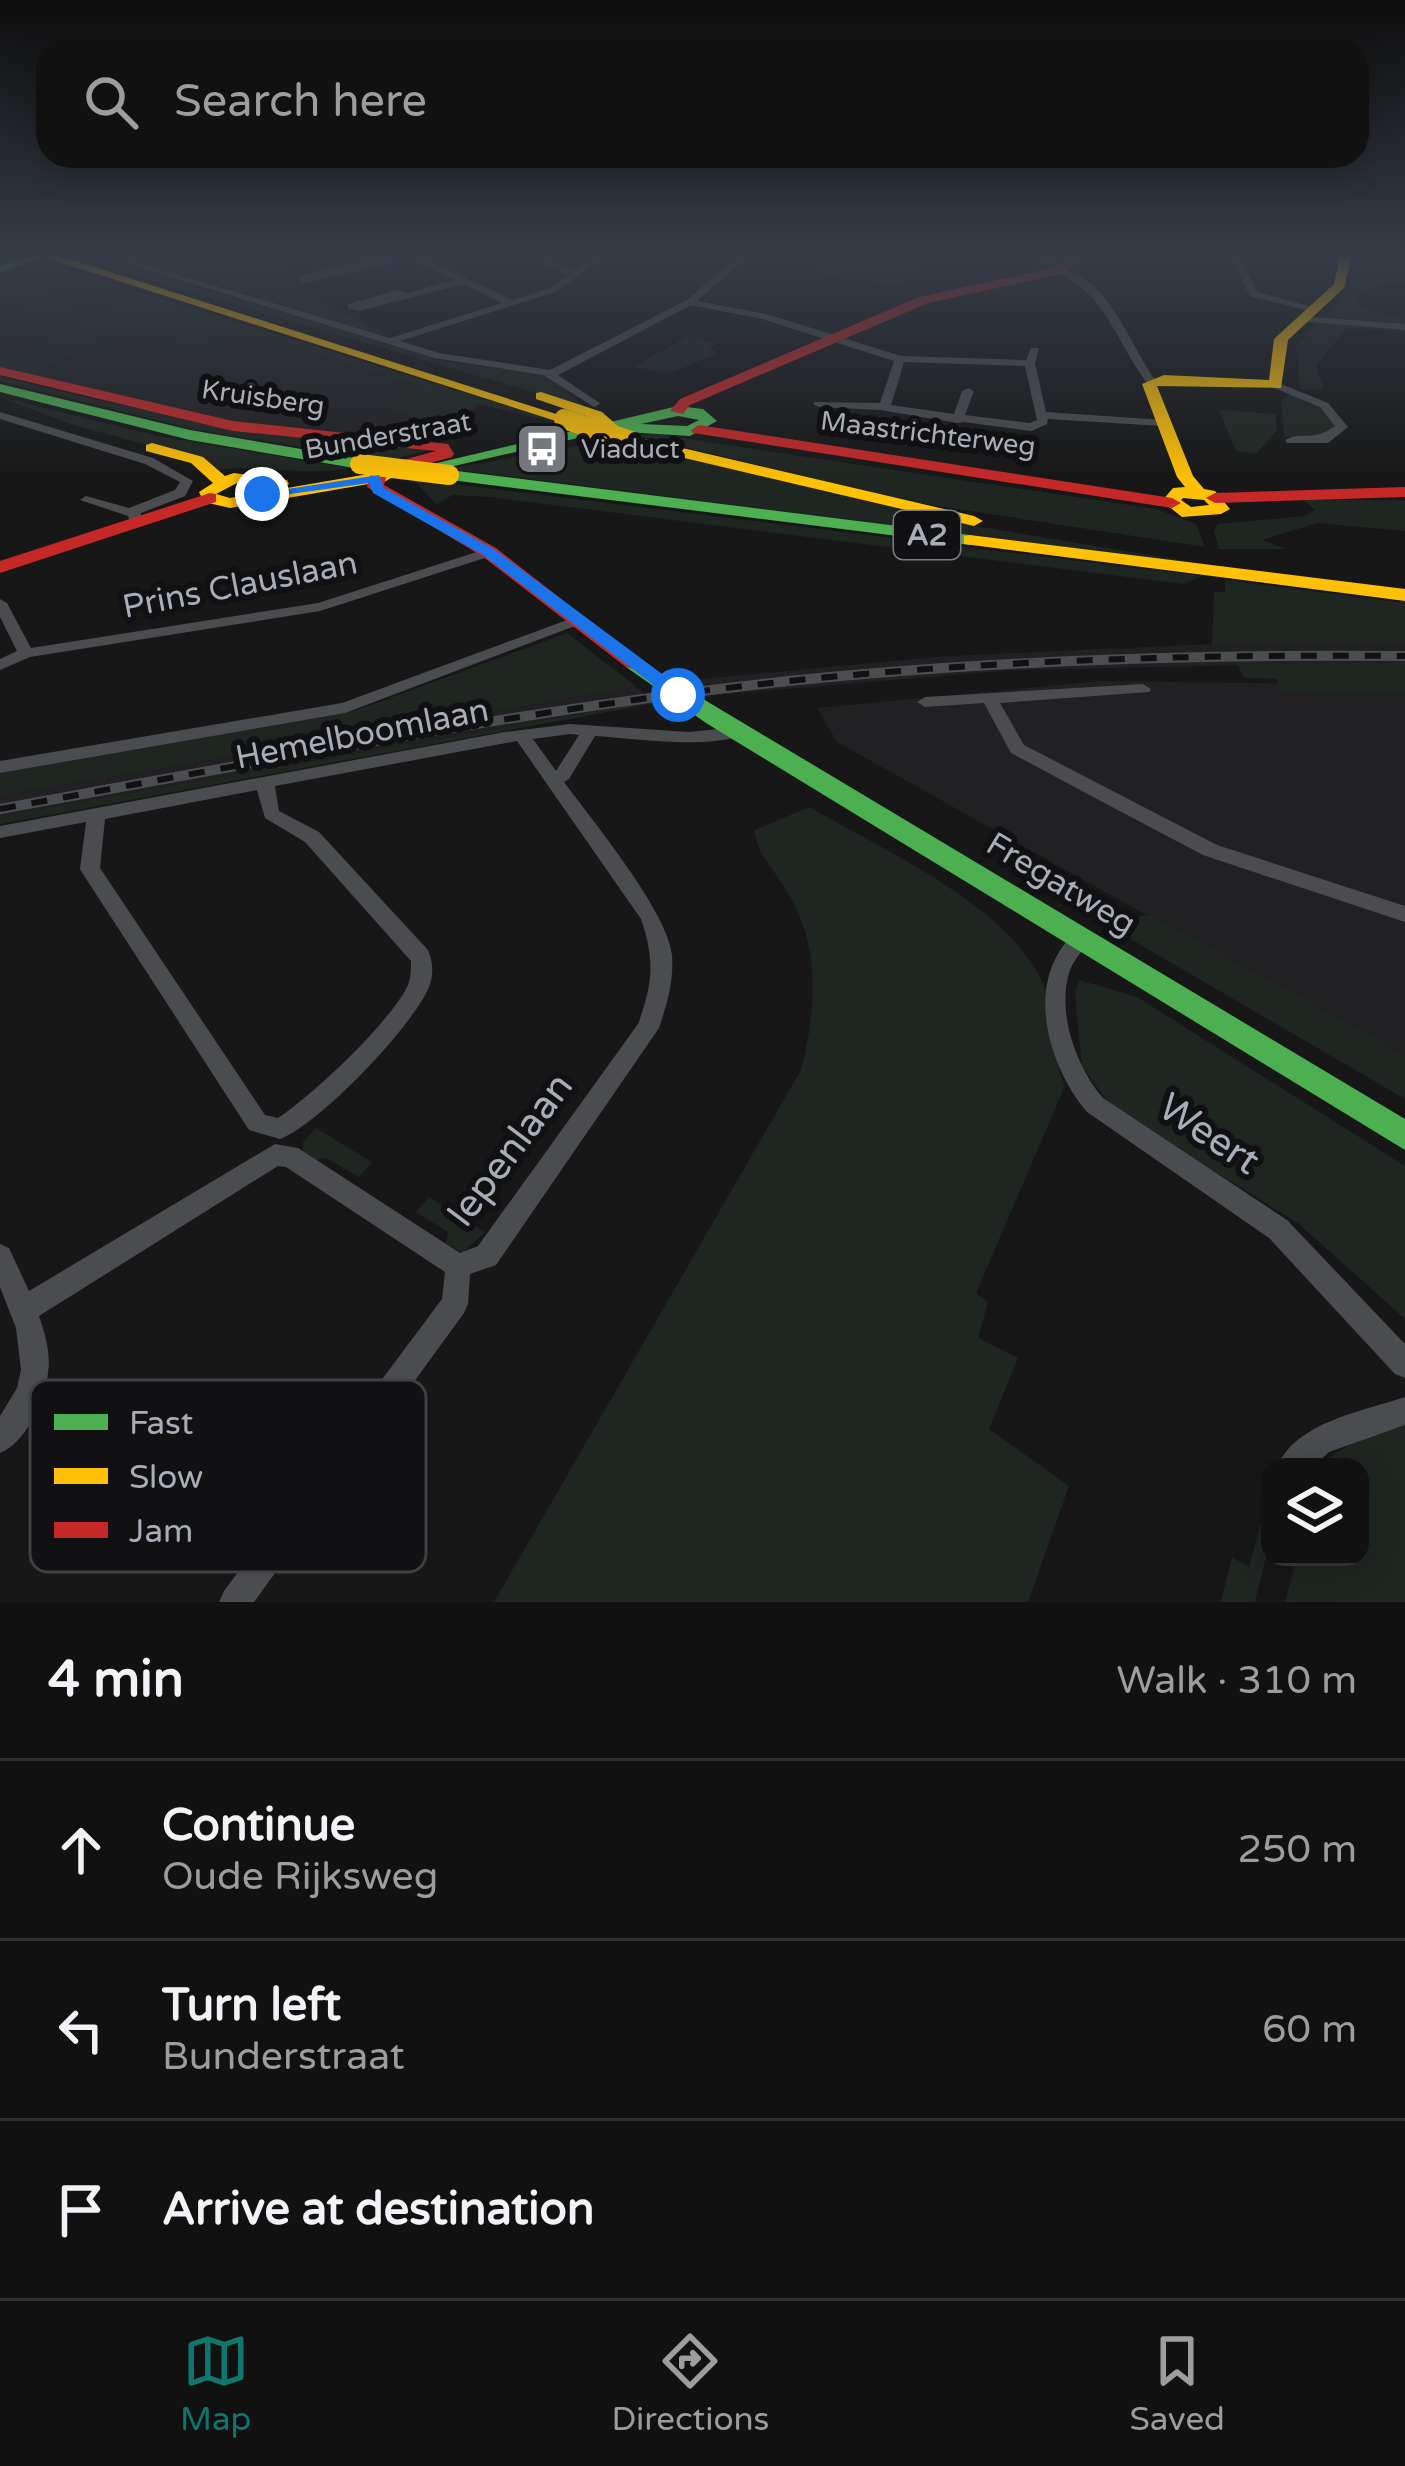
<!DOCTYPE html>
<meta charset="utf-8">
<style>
:root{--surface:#111;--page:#1a1a1a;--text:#f1f3f6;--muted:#9c9d9f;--line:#303131;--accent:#0f766e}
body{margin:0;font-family:"Varela Round",sans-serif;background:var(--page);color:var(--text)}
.controls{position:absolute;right:36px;bottom:36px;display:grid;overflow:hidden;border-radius:24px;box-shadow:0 6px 30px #0003}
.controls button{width:108px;height:108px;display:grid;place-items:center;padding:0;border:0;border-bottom:3px solid var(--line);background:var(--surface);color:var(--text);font:60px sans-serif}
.stop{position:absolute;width:36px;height:36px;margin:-27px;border:9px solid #1a73e8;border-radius:50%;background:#fff}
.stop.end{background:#1a73e8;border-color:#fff;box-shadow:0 3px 12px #0008}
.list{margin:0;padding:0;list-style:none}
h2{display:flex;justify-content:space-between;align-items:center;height:156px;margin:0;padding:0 48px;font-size:51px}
h2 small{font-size:39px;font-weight:400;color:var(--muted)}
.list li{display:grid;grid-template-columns:78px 1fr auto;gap:36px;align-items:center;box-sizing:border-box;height:180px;padding:0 48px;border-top:3px solid var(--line)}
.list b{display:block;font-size:45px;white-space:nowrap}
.list p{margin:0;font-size:39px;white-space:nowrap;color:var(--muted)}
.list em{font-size:39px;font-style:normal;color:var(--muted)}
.icon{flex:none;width:66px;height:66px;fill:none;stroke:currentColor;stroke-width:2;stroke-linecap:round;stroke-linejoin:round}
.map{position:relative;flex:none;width:1405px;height:1602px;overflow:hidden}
.search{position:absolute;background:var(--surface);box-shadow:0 6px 30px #0003;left:36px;right:36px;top:36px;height:132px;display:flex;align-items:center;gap:30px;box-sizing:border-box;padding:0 42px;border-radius:36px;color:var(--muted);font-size:45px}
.sheet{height:696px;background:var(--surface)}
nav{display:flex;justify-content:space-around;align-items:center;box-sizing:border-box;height:168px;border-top:3px solid var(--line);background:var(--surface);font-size:33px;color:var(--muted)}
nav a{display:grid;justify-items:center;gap:6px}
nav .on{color:var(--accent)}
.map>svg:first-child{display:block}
</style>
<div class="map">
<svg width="1405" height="1602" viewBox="0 0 1405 1602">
<rect width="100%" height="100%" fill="#171717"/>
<path fill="#212123" d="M32 260 434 386 440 416 421 440 272 430 0 368V270Z
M1212 644H1405V662L1013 670 714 695 690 680 947 656Z
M1101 681 1405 685V1079L1257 977 837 742 817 708Z
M636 687 652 701 0 816V796Z"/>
<path fill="#1f2621" d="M68 256H97L443 361 546 374 587 408Z
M111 256H261L256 259H267L302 278 291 282 299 288 393 338 178 280Z
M832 256 922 263 900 286 818 275Z
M1361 256H1405V282L1380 284 1356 299 1361 308 1405 319V325L1321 320 1354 288Z
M40 261 564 424 478 404 450 438 423 436 430 424 385 407 422 387 238 331 197 349 124 332 27 376 0 368V359L135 298 116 292 53 320 13 310 81 282 29 263Z
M1319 323 1405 329V332L1347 328 1316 365 1324 389 1300 390 1296 345Z
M688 336 716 344 709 348 718 354 669 373 633 367Z
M0 376C145 415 281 434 430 450L384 461 192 429 0 381Z
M1293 392 1326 410 1336 425 1323 437H1284L1281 400Z
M0 397 157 436 349 468C304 477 262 464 218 470L203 460 70 424Z
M1219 410 1276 414 1277 430 1256 454 1236 451Z
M654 434 1156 509 1196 524 1205 547 905 501 635 435Z
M609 440 976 526 1210 565 449 469Z
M413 479 1202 576 1184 584 489 497 453 495 436 504Z
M1304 500H1405V531L1317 523 1262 540 1286 549H1219L1214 531 1218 524 1304 516 1315 510Z
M1225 580 1405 603V644H1212L1214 592H1225Z
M567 633 637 687 0 796V773L357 710Z
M1405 662V694L1279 692 1277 679 1244 678 1237 664Z
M652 701 656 703 0 824V816Z
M810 807C883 851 1009 904 1044 986 1058 1018 1050 1054 1065 1086L976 1293 988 1302 978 1338 1018 1358 989 1429 1069 1486 1028 1602H494L801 1070C817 1008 821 942 784 887 771 865 758 855 754 830Z
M1151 915 1405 1055V1099L1120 933 1138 916Z
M1079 980 1137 997 1405 1166V1319L1298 1223 1112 1108 1082 1066 1075 995Z
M316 1128 372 1162 359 1177 326 1158 316 1160 303 1151V1142Z
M429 1197 485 1232 462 1253 446 1243 448 1232 416 1212Z
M1405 1426V1602H1285L1297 1557H1360V1467H1320L1321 1462 1361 1438Z
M1264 1510 1270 1513V1541L1255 1602H1221L1232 1557 1249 1567Z"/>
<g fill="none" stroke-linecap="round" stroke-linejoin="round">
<path fill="#4b4c50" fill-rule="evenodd" d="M102 256H116L390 338 502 303 463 284 359 311 348 308V304L397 290 407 293 455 280 410 259 304 283 299 280 304 275 378 256 388 260 419 256 512 300 549 288 569 275 527 256H539L575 271 596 256H606L555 292 400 341 439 353 550 370 687 300 738 256H748L697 301 767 314 901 356 1026 360 1031 348H1039L1035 363 1046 412 1163 420 1169 423 1163 426 1048 419 1047 424 1031 431 963 422 958 423 880 410 819 407 813 404 815 402 880 403 894 361 762 319 691 305 558 375 598 402 600 404 594 407 543 375 434 358ZM904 362 1025 366 1037 420 1030 423 965 415 974 391 968 388 962 391 954 414 891 405Z
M271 256 262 260 258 257V256Z
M1009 256H1032L1074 265 1070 268Z
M1231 256H1240L1257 292 1319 309 1314 312 1250 296Z
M1058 268C1109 276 1129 344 1156 381L1155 383H1147C1116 342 1107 296 1058 272Z
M1301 316 1405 324V330L1298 321 1296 319Z
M1276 382 1328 403 1348 427 1328 443H1287L1285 440C1303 430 1312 443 1335 426L1320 407 1272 387V383Z
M0 412 153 458 193 481 185 496 141 513V526H131L128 516 80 500 86 496 129 508 175 490 180 482 145 464 0 419Z
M489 548 496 552 494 555 320 611 30 657 0 670V659L17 651 0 617V599L7 603 31 648 318 603Z
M578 616 583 617V623L345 713 0 773V761L342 703Z
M1143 684 1151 689 1149 692 1000 703 1024 745 1217 845 1405 906V922L1203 855 1112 807 1011 753 984 703 925 707 917 702 925 697Z
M570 724 689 732 738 727 746 732C719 751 630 738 595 736L569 779 564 782C592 820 668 912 672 955 674 981 667 1004 659 1028L496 1265 470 1274 468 1304 464 1313 254 1602H219L224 1591 442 1299 445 1272 286 1167 278 1166 39 1316C45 1334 51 1353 48 1373 45 1400 26 1443 0 1453V1416L17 1388 21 1370 16 1328 0 1287V1244L9 1248 29 1291 275 1144 298 1148 460 1253 478 1246 638 1024C653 983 655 960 641 919L517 741 275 786 279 811 319 832 428 950C433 962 434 974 429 987 413 1026 320 1124 280 1139L249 1130 83 874 80 869 86 822 0 838V826L505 732ZM570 734 579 735 556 771 533 739ZM257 790 265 818 305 842 411 961C411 972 411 980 406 989 386 1026 313 1095 278 1118L265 1115 100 868 105 819Z
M1081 929 1088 931 1091 937C1085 948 1075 958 1070 970 1056 1011 1076 1067 1103 1098L1287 1220 1405 1344V1378L1395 1374 1269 1238 1087 1112C1052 1071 1028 998 1061 949 1067 940 1071 934 1081 929Z
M1405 1397V1425L1329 1452 1313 1467H1277C1296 1422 1363 1411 1405 1397Z"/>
<path fill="#4caf50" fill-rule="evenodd" d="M27 256H46L0 273V265Z
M0 384 190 430 360 459 368 464 360 469 190 440 0 392Z
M678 406 703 409 717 421 690 436 609 431 432 471 424 466ZM678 416 699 420 687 426 641 424Z
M449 470 970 535 979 540 970 545 443 479 441 475Z
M633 657 1405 1119V1150L706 723 626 667 623 663 626 659Z"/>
<path fill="#ffc107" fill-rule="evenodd" d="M41 256H60L572 419 559 422Z
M1340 256H1352L1344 288 1288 340 1281 388 1157 386 1193 476 1204 489 1215 491 1230 509 1221 514 1182 517 1162 501 1173 488 1185 487 1177 477 1142 384 1164 375 1269 380 1274 339 1334 284ZM1183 498 1204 500 1209 505 1191 507 1181 500Z
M541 392 602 412 619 427 605 430 592 418 536 399V393Z
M631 436 974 516 983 521 974 526 625 444V438Z
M152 443 203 457 225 476 234 473 287 480 289 484 281 489 386 471 394 476 386 481 230 508 204 502 199 492 213 483 191 463 146 451V445ZM237 483 281 489 230 498 216 494Z
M970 535 1405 589V601L964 544V536Z"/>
<path fill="#c62828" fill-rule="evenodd" d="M1068 256H1081L1065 273 928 303 690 405 683 414 670 411 680 399 919 297 1057 267Z
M0 367 233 421 448 444 454 454 452 457 387 475 384 485 496 548 643 663 633 669 626 667 482 556 367 487 373 468 436 451 233 431 0 375Z
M699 425 1172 498 1181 503 1172 508 693 433 691 430Z
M1405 487V497L1215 503 1206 498 1215 493Z
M210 493 216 494V502L0 573V561Z"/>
<g stroke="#4c4d50" stroke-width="10">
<path id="rail" d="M0 809C262 762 524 709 789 681 994 660 1199 654 1405 656"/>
</g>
<use href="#rail" stroke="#111113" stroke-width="6" stroke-dasharray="16" stroke-linecap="butt"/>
<path stroke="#ffc107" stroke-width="20" d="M564 419 631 441
M360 464 449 475"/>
</g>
<linearGradient id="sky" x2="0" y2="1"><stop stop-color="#0d0d0d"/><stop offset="0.53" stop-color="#363c47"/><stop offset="1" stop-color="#363c47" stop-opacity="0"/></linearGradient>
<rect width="1405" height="481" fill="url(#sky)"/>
<path fill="#1a73e8" d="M379 475 384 488 494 549 685 691V699H672L483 555 373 493 369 483 262 498 255 494Z"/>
<defs>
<g id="bus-square" transform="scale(2.7)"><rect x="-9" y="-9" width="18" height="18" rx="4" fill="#76787f" stroke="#111113"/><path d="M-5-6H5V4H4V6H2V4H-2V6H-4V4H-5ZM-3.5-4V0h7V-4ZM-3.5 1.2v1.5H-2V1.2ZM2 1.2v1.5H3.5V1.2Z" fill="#fff"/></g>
</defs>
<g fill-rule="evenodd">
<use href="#bus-square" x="542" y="449"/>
</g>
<g text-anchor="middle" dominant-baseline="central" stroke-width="12" stroke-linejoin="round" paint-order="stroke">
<g font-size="27" fill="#a9adb7" stroke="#111113">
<text transform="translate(263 398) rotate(8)">Kruisberg</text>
<text transform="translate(928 434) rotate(7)">Maastrichterweg</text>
<text transform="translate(388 436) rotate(-10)">Bunderstraat</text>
</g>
<g font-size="27" fill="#a9adb7" stroke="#111113" text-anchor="start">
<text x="581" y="449">Viaduct</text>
</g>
<rect fill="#111113" stroke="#7b7e86" stroke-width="3" x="894" y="511" width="66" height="48" rx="9"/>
<g font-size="30" font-weight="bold" fill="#a9adb7">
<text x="927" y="535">A2</text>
</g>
<g font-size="33" fill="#a9adb7" stroke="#111113">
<text transform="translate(240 585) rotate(-11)">Prins Clauslaan</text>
<text transform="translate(362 734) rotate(-11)">Hemelboomlaan</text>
<text transform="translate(1061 884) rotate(31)">Fregatweg</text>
</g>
<g font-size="39" fill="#a9adb7" stroke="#111113">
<text transform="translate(1209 1134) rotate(34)">Weert</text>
<text transform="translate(510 1150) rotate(-53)">Iepenlaan</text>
</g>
</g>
<rect x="30" y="1380" width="396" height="192" rx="18" fill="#111113" stroke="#3f4044" stroke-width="3"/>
<rect x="54" y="1414" width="54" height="16" fill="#4caf50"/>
<rect x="54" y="1468" width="54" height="16" fill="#ffc107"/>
<rect x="54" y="1522" width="54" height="16" fill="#c62828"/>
<g font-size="33" fill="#a9adb7">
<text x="129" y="1434">Fast</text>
<text x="129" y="1488">Slow</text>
<text x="129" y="1542">Jam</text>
</g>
</svg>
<div class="controls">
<button><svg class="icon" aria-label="layers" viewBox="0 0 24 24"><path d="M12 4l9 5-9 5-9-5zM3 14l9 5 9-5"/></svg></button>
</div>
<div class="stop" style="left:678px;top:695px"></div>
<div class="stop end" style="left:262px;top:494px"></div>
<div class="search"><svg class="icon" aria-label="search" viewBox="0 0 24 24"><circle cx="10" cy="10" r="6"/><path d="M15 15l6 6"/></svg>Search here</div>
</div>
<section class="sheet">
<h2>4 min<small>Walk · 310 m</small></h2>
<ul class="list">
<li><svg class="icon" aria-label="ahead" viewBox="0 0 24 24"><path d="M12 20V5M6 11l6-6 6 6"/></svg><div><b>Continue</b><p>Oude Rijksweg</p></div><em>250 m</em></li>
<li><svg class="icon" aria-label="left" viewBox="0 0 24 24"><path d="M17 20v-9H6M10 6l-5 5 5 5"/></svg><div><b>Turn left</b><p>Bunderstraat</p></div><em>60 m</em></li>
<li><svg class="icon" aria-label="arrive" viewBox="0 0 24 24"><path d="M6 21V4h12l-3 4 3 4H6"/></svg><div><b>Arrive at destination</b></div></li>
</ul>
</section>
<nav>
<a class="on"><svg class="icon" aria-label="map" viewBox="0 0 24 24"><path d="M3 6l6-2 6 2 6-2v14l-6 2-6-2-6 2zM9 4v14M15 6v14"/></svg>Map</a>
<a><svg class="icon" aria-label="directions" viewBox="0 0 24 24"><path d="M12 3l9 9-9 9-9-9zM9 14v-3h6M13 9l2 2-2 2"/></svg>Directions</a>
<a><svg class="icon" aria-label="saved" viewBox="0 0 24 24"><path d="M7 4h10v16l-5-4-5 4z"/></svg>Saved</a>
</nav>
